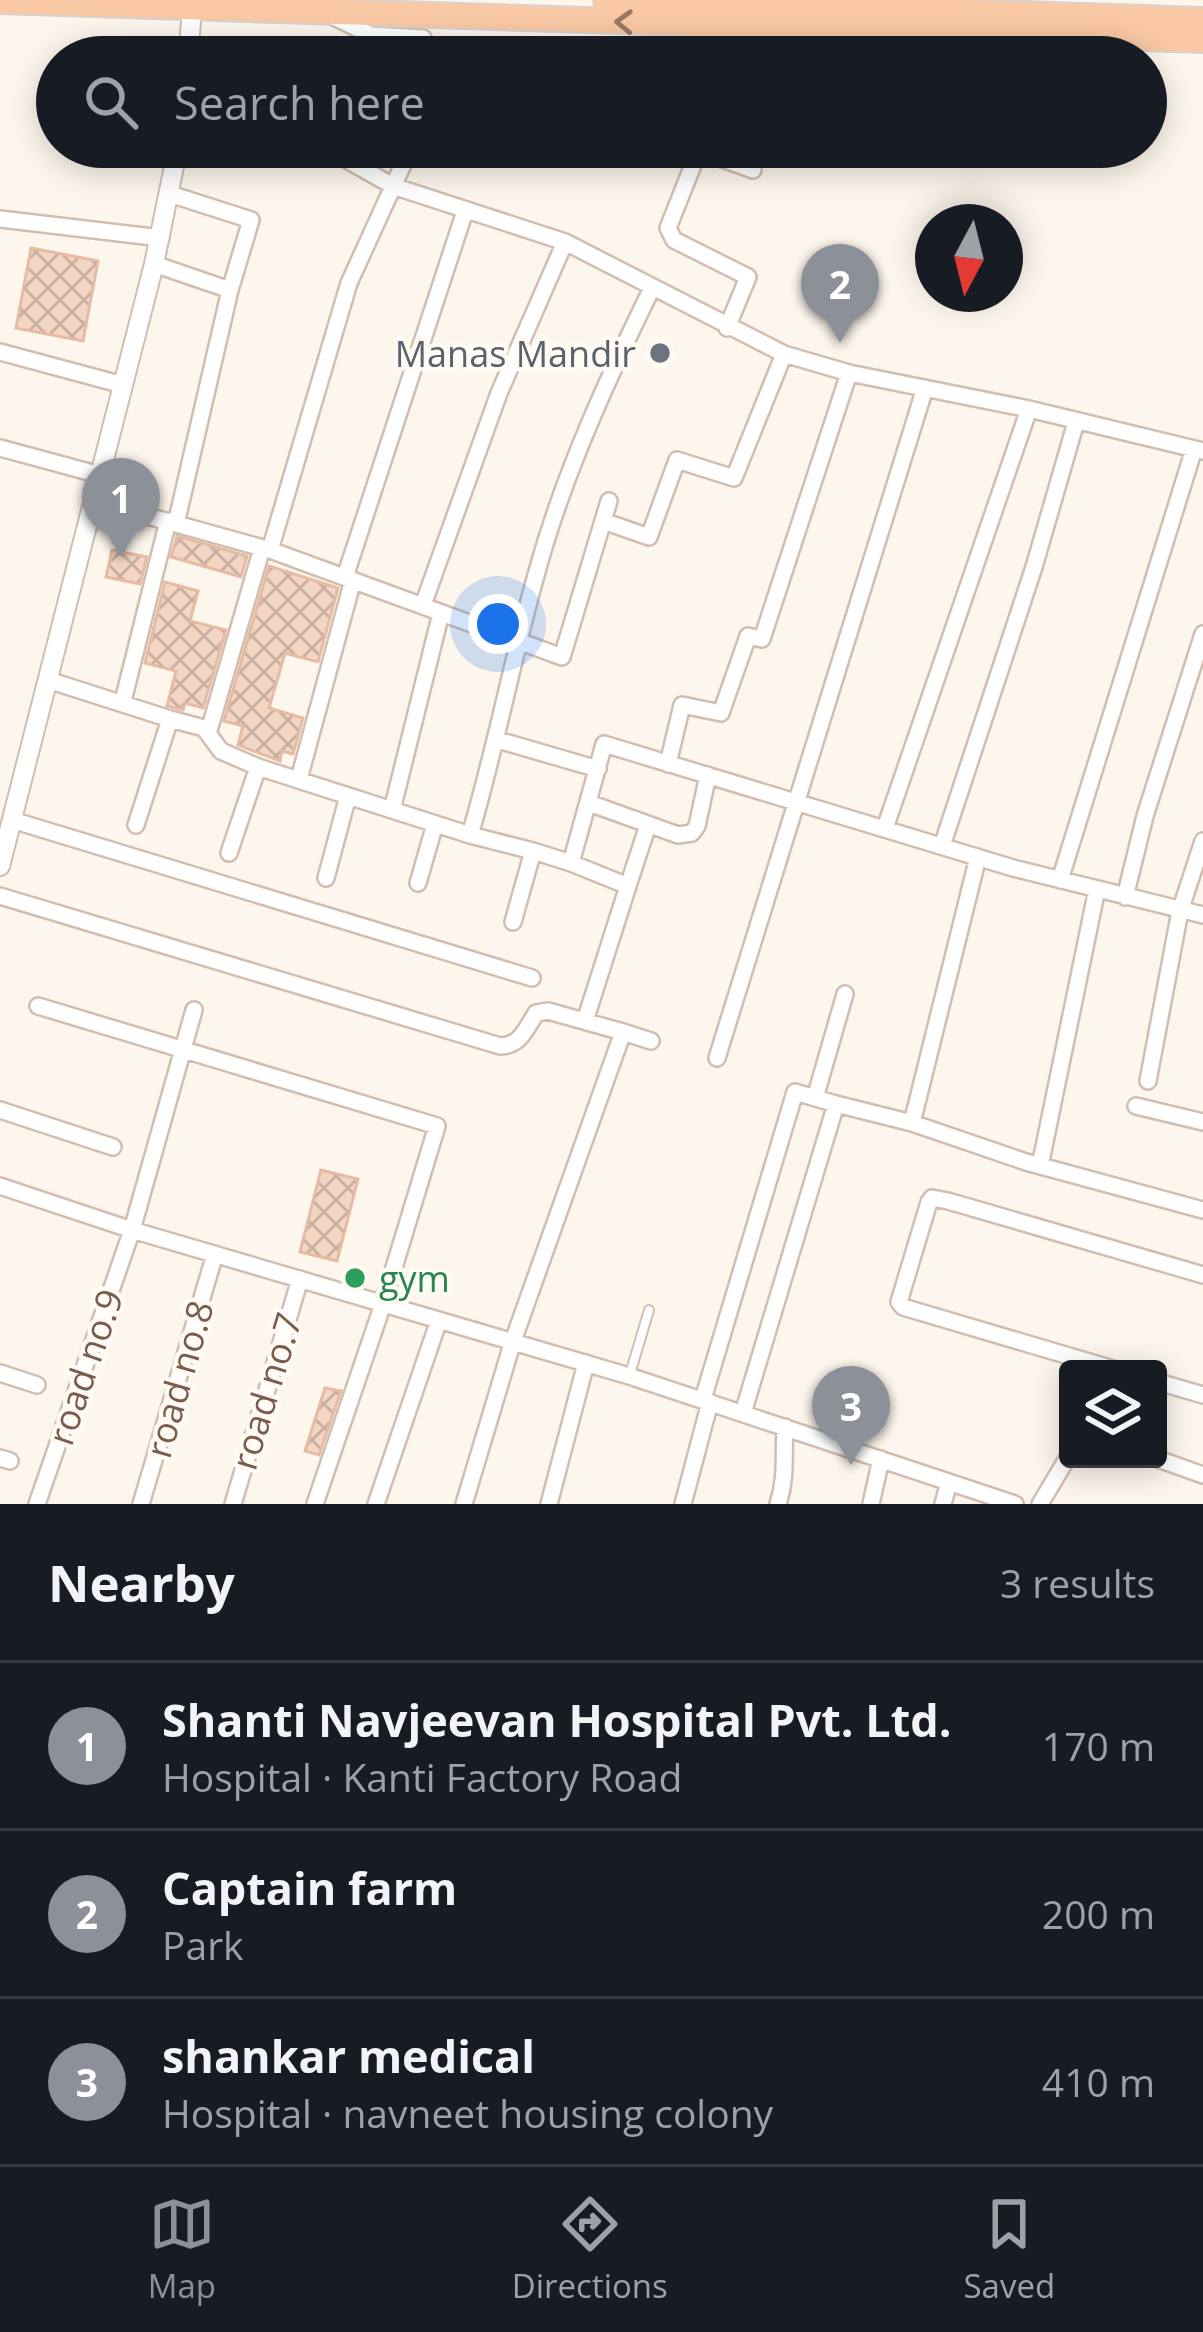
<!DOCTYPE html>
<meta charset="utf-8">
<style>
:root{--surface:#171b24;--page:#20242c;--text:#f1f3f6;--muted:#9ea1a6;--line:#363941;--accent:#8c9099}
body{margin:0;font-family:"Open Sans",sans-serif;background:var(--page);color:var(--text)}
.controls{position:absolute;right:36px;bottom:36px;display:grid;overflow:hidden;border-radius:12px;box-shadow:0 6px 30px #0003}
.controls button{width:108px;height:108px;display:grid;place-items:center;padding:0;border:0;border-bottom:3px solid var(--line);background:var(--surface);color:var(--text);font:60px sans-serif}
.compass{position:absolute;left:915px;top:204px;width:108px;height:108px;border-radius:50%;background:var(--surface);box-shadow:0 6px 30px #0003;rotate:187deg}
.you{position:absolute;left:498px;top:624px;width:42px;height:42px;margin:-30px;border:9px solid #fff;border-radius:50%;background:#1a73e8;box-shadow:0 0 0 18px #1a73e833}
.badge{display:grid;place-items:center;width:78px;height:78px;border-radius:50%;background:var(--accent);color:#fff;font-size:39px;font-weight:700}
.pin{position:absolute;translate:-50% -99px;filter:drop-shadow(0 3px 6px #0008)}
.pin::after{content:'';position:absolute;top:63px;width:42px;height:36px;background:inherit;clip-path:polygon(0 0,100% 0,50% 100%)}
.list{margin:0;padding:0;list-style:none}
h2{display:flex;justify-content:space-between;align-items:center;height:156px;margin:0;padding:0 48px;font-size:51px}
h2 small{font-size:39px;font-weight:400;color:var(--muted)}
.list li{display:grid;grid-template-columns:78px 1fr auto;gap:36px;align-items:center;box-sizing:border-box;height:168px;padding:0 48px;border-top:3px solid var(--line)}
.list b{display:block;font-size:45px;white-space:nowrap}
.list p{margin:0;font-size:39px;white-space:nowrap;color:var(--muted)}
.list em{font-size:39px;font-style:normal;color:var(--muted)}
.icon{flex:none;width:66px;height:66px;fill:none;stroke:currentColor;stroke-width:2;stroke-linecap:round;stroke-linejoin:round}
.map{position:relative;flex:none;width:1203px;height:1504px;overflow:hidden}
.search{position:absolute;background:var(--surface);box-shadow:0 6px 30px #0003;left:36px;right:36px;top:36px;height:132px;display:flex;align-items:center;gap:30px;box-sizing:border-box;padding:0 42px;border-radius:66px;color:var(--muted);font-size:45px}
.sheet{height:660px;background:var(--surface)}
nav{display:flex;justify-content:space-around;align-items:center;box-sizing:border-box;height:168px;border-top:3px solid var(--line);background:var(--surface);font-size:33px;color:var(--muted)}
nav a{display:grid;justify-items:center;gap:6px}
nav .on{color:var(--accent)}
.map>svg:first-child{display:block}
</style>
<div class="map">
<svg width="1203" height="1504" viewBox="0 0 1203 1504">
<defs>
<pattern id="building-cross-hatch" width="8" height="8" patternUnits="userSpaceOnUse" patternTransform="scale(3)"><rect width="8" height="8" fill="#f3d5c3"/><path d="M0 0l8 8M0 8l8-8" fill="none" stroke="#cab0a1"/></pattern>
</defs>
<rect width="100%" height="100%" fill="#fdf6ec"/>
<path fill="url(#building-cross-hatch)" stroke="#e6bba3" stroke-width="3" d="M31 248 98 261 83 341 16 328Z
M177 536 247 556 241 577 171 557Z
M112 550 147 557 140 584 106 577Z
M269 566 338 588 318 662 285 653 269 708 303 718 293 754 282 751 280 761 238 745 243 726 224 721Z
M165 582 198 591 190 621 226 630 203 708 185 703 183 710 167 706 176 671 145 663Z
M321 1170 358 1179 337 1261 300 1252Z
M325 1388 341 1391 319 1455 305 1451Z"/>
<g fill="none" stroke-linecap="round" stroke-linejoin="round">
<g stroke="#d1beb0" stroke-width="12">
<path id="service" d="M630 1374 649 1310"/>
</g>
<g stroke="#d1beb0" stroke-width="20">
<path id="minor" d="M334 17 371 35 423 38
M324 147 393 186 565 242 784 354 849 373 1029 409 1203 451
M170 194 251 220 230 290 176 524
M0 219 161 238
M154 264 230 290
M727 328 748 277 674 240 668 228 697 155 709 154 753 170
M0 352 123 385
M0 448 100 475
M94 501 270 550 562 657 609 501
M603 521 649 537 677 460 734 478 784 354
M270 550 349 283 411 147
M345 577 465 211
M423 605 499 393 565 242
M48 680 170 719 136 825
M123 701 168 521
M170 719 204 728 221 751 258 767 470 835 533 851 513 922
M208 734 262 548
M498 740 598 769
M668 764 682 705 721 713 748 636 762 639 849 373
M299 779 353 580
M589 803 678 835 692 833 697 826 708 775
M392 810 441 613
M12 820 532 978
M885 828 1029 409
M470 835C496 747 513 656 538 568 565 471 608 378 652 288
M942 846 1034 567 1076 422
M533 851 571 863
M229 853 258 767
M978 857 912 1123 1026 1162 1203 1210
M326 878 348 796
M1060 880 1194 449
M418 883 435 824
M628 886 648 825
M0 896 500 1046C520 1046 526 1029 536 1013L548 1011 623 1032
M1125 897 1145 816 1203 634
M38 1006 437 1126 383 1304 315 1504
M585 1021 628 886 571 863 604 744 1013 868 1203 915
M717 1058 925 388
M1148 1081 1180 911 1203 841
M815 1098 845 994
M1136 1106 1203 1122
M0 1110 113 1147
M1040 1166 1097 889
M0 1186 132 1230 629 1376 1015 1504
M1113 1369 903 1307 899 1302 929 1202 932 1198 948 1201 1203 1275
M0 1373 37 1385
M1158 1382 1203 1395
M703 1399 795 1092 836 1104
M743 1413 836 1104 912 1123
M0 1458 10 1461
M1158 1459 1203 1475
M37 1504 132 1230 194 1010
M141 1504 215 1254
M233 1504 300 1279
M376 1504 439 1320
M464 1504 513 1341 623 1032 651 1041
M549 1504 586 1363
M683 1504 710 1402
M778 1504C787 1477 783 1455 785 1427
M871 1504 881 1459
M943 1504 949 1482
M1040 1504 1068 1457"/>
</g>
<g stroke="#d1beb0" stroke-width="22">
<path id="tertiary" d="M188 57 192 10
M0 866 154 264 178 147"/>
</g>
<g stroke="#dad1cd" stroke-width="28">
<path id="trunk" d="M606 0 1203 20
M0 1 1203 40"/>
</g>
<use href="#service" stroke="#fff" stroke-width="8"/>
<use href="#minor" stroke="#fff" stroke-width="15"/>
<use href="#tertiary" stroke="#fff" stroke-width="18"/>
<use href="#trunk" stroke="#f9c8a4" stroke-width="24"/>
</g>
<defs><path id="oneway-chevron" d="M-2-3.5L2.5 0L-2 3.5" fill="none" stroke-width="1.6" stroke-linecap="round" stroke-linejoin="round" transform="scale(3)"/></defs>
<use stroke="#9a7763" href="#oneway-chevron" transform="translate(624 22) rotate(-178)"/>
<circle fill="#6b7280" stroke="#fffaf3" stroke-width="4.5" cx="660" cy="353" r="12"/>
<circle fill="#2e9e5b" stroke="#fffaf3" stroke-width="4.5" cx="355" cy="1278" r="12"/>
<g text-anchor="middle" dominant-baseline="central" stroke-width="9" stroke-linejoin="round" paint-order="stroke">
<g font-size="36" fill="#5b616d" stroke="#fffaf3" text-anchor="end">
<text x="636" y="353">Manas Mandir</text>
</g>
<g font-size="36" fill="#27864d" stroke="#fffaf3" text-anchor="start">
<text x="379" y="1278">gym</text>
</g>
<g font-size="36" fill="#7a5c4d" stroke="#fffaf3">
<text transform="translate(85 1367) rotate(-71)">road no.9</text>
<text transform="translate(179 1379) rotate(-74)">road no.8</text>
<text transform="translate(266 1391) rotate(-73)">road no.7</text>
</g>
</g>
</svg>
<div class="controls">
<button><svg class="icon" aria-label="layers" viewBox="0 0 24 24"><path d="M12 4l9 5-9 5-9-5zM3 14l9 5 9-5"/></svg></button>
</div>
<svg class="compass" viewBox="-18 -18 36 36"><path d="M0-13l5 13h-10z" fill="#e53935"/><path d="M0 13l5-13h-10z" fill="#9ea1a6"/></svg>
<div class="you"></div>
<div class="pin badge" style="left:121px;top:557px">1</div>
<div class="pin badge" style="left:840px;top:343px">2</div>
<div class="pin badge" style="left:851px;top:1465px">3</div>
<div class="search"><svg class="icon" aria-label="search" viewBox="0 0 24 24"><circle cx="10" cy="10" r="6"/><path d="M15 15l6 6"/></svg>Search here</div>
</div>
<section class="sheet">
<h2>Nearby<small>3 results</small></h2>
<ul class="list">
<li><span class="badge">1</span><div><b>Shanti Navjeevan Hospital Pvt. Ltd.</b><p>Hospital · Kanti Factory Road</p></div><em>170 m</em></li>
<li><span class="badge">2</span><div><b>Captain farm</b><p>Park</p></div><em>200 m</em></li>
<li><span class="badge">3</span><div><b>shankar medical</b><p>Hospital · navneet housing colony</p></div><em>410 m</em></li>
</ul>
</section>
<nav>
<a class="on"><svg class="icon" aria-label="map" viewBox="0 0 24 24"><path d="M3 6l6-2 6 2 6-2v14l-6 2-6-2-6 2zM9 4v14M15 6v14"/></svg>Map</a>
<a><svg class="icon" aria-label="directions" viewBox="0 0 24 24"><path d="M12 3l9 9-9 9-9-9zM9 14v-3h6M13 9l2 2-2 2"/></svg>Directions</a>
<a><svg class="icon" aria-label="saved" viewBox="0 0 24 24"><path d="M7 4h10v16l-5-4-5 4z"/></svg>Saved</a>
</nav>
